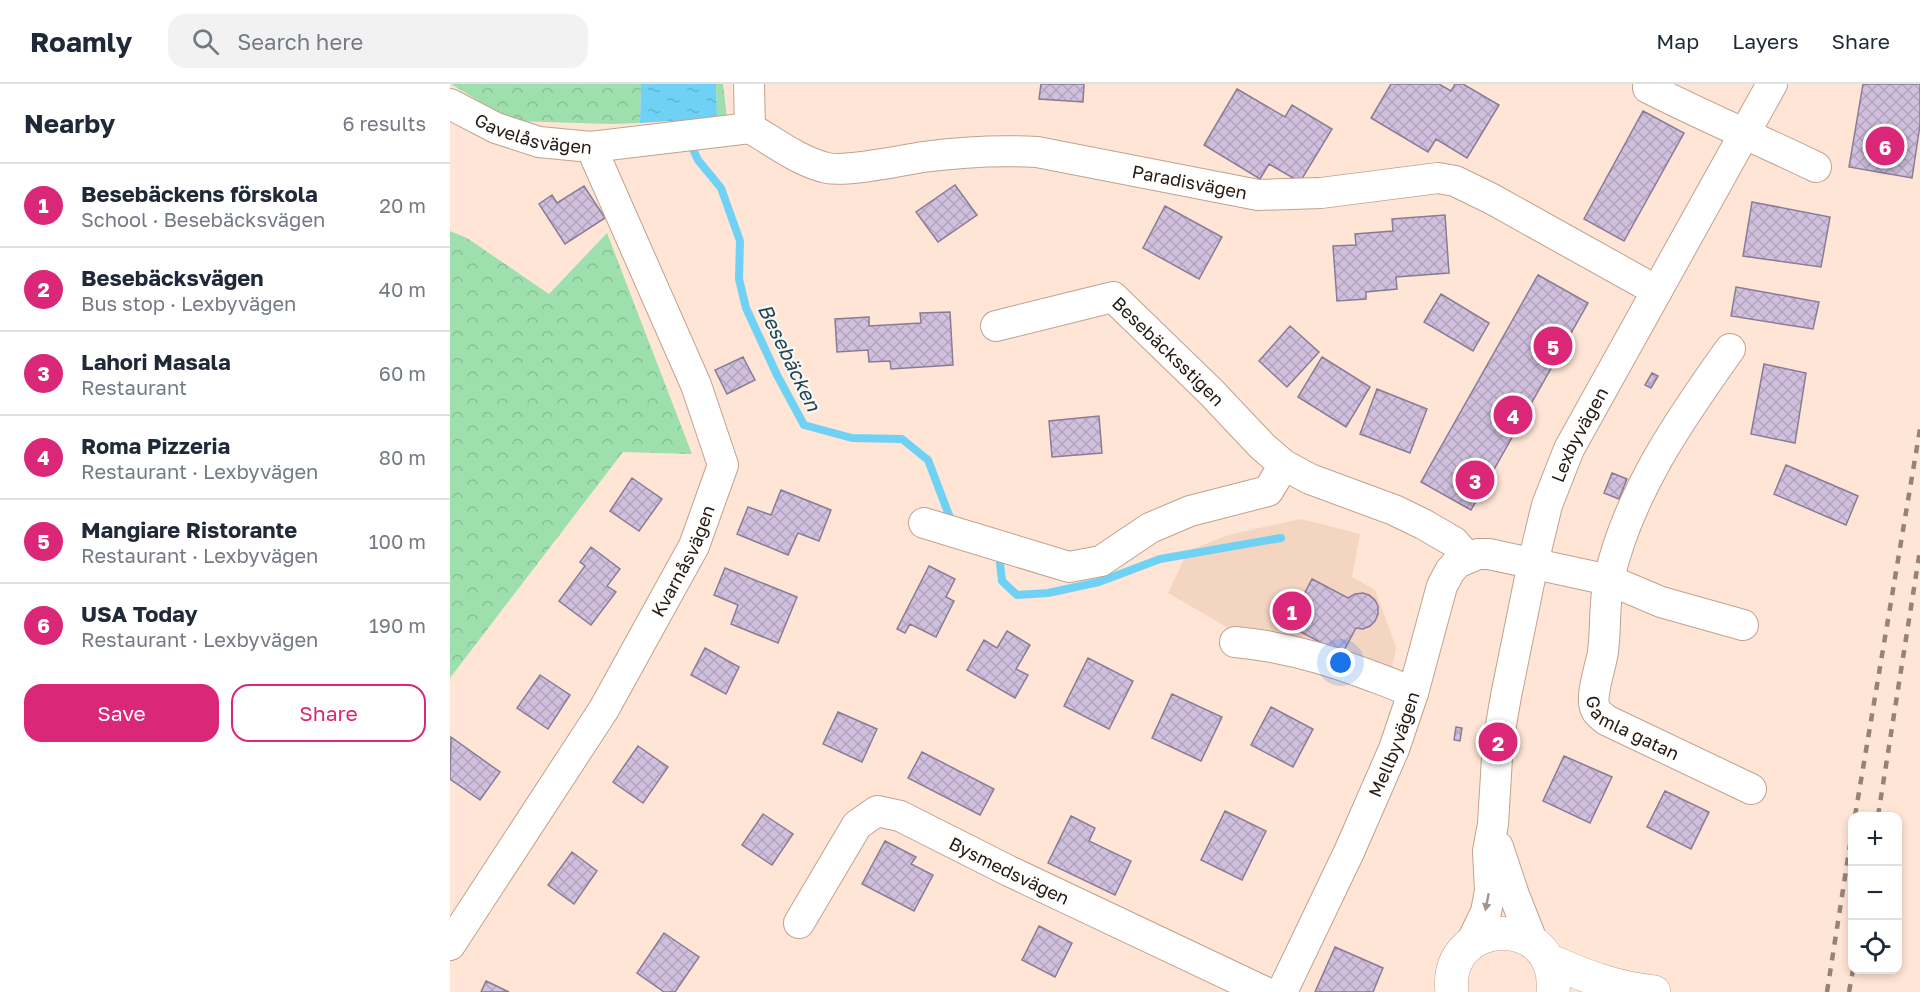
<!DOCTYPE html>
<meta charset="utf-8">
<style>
:root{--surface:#fff;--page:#f2f2f3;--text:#1f2937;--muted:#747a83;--line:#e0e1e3;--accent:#db2777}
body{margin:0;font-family:"Golos Text",sans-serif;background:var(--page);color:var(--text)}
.controls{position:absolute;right:18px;bottom:18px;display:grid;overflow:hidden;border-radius:12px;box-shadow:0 3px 9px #0003}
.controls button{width:54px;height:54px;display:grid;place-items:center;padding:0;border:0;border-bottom:2px solid var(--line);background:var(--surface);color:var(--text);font:30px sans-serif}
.you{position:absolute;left:891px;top:579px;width:21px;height:21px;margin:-15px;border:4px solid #fff;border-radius:50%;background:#1a73e8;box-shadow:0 0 0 9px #1a73e833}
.badge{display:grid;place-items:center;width:39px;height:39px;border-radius:50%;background:var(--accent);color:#fff;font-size:20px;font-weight:700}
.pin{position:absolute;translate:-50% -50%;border:3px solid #fff;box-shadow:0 2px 6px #0006}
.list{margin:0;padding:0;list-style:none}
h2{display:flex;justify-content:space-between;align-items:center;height:78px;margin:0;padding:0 24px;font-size:26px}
h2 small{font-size:20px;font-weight:400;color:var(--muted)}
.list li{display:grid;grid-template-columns:39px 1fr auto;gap:18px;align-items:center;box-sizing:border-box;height:84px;padding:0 24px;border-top:2px solid var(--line)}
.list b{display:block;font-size:22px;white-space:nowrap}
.list p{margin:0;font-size:20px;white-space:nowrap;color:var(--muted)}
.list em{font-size:20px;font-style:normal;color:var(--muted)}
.actions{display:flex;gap:12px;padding:18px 24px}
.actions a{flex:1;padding:14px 0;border:2px solid var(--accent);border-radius:18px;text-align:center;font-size:21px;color:var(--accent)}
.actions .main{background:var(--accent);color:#fff}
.icon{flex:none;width:33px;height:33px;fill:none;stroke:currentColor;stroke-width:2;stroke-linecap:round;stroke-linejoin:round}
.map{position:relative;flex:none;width:1470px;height:908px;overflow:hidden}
header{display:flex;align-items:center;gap:36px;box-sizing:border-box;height:84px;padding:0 30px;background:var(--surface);border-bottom:2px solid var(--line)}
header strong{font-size:28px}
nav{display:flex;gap:33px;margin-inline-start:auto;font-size:21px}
.search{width:420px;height:54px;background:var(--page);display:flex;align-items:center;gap:15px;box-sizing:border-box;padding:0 21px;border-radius:18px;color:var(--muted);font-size:22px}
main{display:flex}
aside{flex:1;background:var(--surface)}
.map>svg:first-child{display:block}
</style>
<header>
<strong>Roamly</strong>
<div class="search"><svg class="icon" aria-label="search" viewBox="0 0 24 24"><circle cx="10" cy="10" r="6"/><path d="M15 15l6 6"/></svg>Search here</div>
<nav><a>Map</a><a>Layers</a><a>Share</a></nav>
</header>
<main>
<aside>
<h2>Nearby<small>6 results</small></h2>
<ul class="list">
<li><span class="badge">1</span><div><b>Besebäckens förskola</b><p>School · Besebäcksvägen</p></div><em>20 m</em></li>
<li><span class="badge">2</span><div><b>Besebäcksvägen</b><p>Bus stop · Lexbyvägen</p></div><em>40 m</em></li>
<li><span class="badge">3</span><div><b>Lahori Masala</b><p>Restaurant</p></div><em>60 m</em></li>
<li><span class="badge">4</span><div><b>Roma Pizzeria</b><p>Restaurant · Lexbyvägen</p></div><em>80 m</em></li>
<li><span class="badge">5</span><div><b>Mangiare Ristorante</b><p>Restaurant · Lexbyvägen</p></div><em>100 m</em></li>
<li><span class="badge">6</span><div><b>USA Today</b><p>Restaurant · Lexbyvägen</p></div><em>190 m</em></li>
</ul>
<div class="actions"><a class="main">Save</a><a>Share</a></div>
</aside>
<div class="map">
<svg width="1470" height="908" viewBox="0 0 1470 908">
<defs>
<pattern id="forest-crowns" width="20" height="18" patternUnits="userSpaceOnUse" patternTransform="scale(1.5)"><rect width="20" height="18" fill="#9ee0ad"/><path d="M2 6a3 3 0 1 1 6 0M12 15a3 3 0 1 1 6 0" fill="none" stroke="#88c094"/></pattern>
<pattern id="water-ripples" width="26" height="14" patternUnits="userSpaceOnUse" patternTransform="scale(1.5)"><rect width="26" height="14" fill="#6fd2f5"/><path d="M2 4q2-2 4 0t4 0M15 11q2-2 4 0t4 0" fill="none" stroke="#60b4d1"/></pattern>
<pattern id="building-cross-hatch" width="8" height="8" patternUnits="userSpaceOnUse" patternTransform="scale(1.5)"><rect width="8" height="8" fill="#d0c0de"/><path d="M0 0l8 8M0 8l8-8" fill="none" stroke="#b2a4be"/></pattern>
</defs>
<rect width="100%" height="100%" fill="#ffe5d5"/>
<path fill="#f3d5c2" d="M851 435 910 450 902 493 925 506 946 563 941 590 852 561 829 546 804 554 787 549 718 509 738 467 778 451Z"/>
<path fill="url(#forest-crowns)" d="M1 0H191L190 39 162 40 62 37Z
M266 0H273L277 34H267Z
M0 147 17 154 99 210 157 149 242 370 173 368 0 594Z"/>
<path fill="url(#water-ripples)" d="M191 0H266L267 34 190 39Z"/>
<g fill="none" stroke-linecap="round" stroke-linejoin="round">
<path stroke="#6fd2f5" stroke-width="8" d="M229 36 248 76 271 104 290 157 289 195 296 224 327 291 354 341 402 354 452 355 478 376 502 439
M550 479 552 497 567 511 598 509 649 498 710 475 831 454"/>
</g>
<path fill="url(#building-cross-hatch)" stroke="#8a7b96" stroke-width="1.5" d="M591 0H634L633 18 589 15Z
M941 0H989L1001 7 1005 0H1013L1049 21 1017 74 986 55 978 68 921 34Z
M1413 0H1470V41L1462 94 1399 83Z
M787 5 835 33 842 21 882 45 850 98 819 80 810 95 754 61Z
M1193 27 1234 49 1174 157 1134 135Z
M505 101 527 131 488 158 466 128Z
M134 102 155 134 115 160 89 120 102 111 107 119Z
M1302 118 1380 133 1371 183 1293 172Z
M715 122 772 153 749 195 693 164Z
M995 131 999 189 946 193 947 205 916 208V215L887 217 883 162 906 161 905 150 943 147 942 135Z
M1088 191 1138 219 1021 426 971 398Z
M1286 203 1369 218 1363 245 1281 232Z
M991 210 1039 239 1023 267 974 238Z
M500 228 503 281 441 285 440 277 419 278 418 266 387 268 385 235 419 233V242L471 239 470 229Z
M840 242 869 268 837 303 809 277Z
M293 273 305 296 277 310 265 286Z
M872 273 920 303 896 343 848 313Z
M1314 280 1356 289 1345 359 1301 350Z
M1202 289 1208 292 1201 304 1195 301Z
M927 305 977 325 960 369 910 350Z
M649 332 652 369 602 373 599 337Z
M1336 381 1408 412 1396 441 1324 410Z
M1162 389 1177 395 1169 415 1154 409Z
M182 394 212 415 189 447 160 427Z
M331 406 381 426 369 457 348 449 338 471 287 450 298 423 321 431Z
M141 463 170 485 157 502 166 508 141 541 109 517 135 482 130 478Z
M479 482 505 495 496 513 504 517 486 553 460 540 455 549 447 545Z
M275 484 347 513 328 559 281 540 288 521 264 511Z
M862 495 898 514 905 510 913 509 919 511 925 516 928 522V530L925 537 920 542 913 545 906 544 892 570 838 541Z
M557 547 580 561 566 585 578 591 565 614 517 586 534 556 547 564Z
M255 564 289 583 276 610 241 591Z
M638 574 683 597 659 645 614 622Z
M90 591 120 611 98 645 67 624Z
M722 610 772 633 751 677 702 654Z
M821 623 863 645 843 683 801 661Z
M388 628 427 645 412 678 373 660Z
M1006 643 1012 644 1010 657 1004 656Z
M1 653 50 688 30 716 0 695Z
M188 662 218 683 193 719 163 698Z
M472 668 544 705 530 731 458 694Z
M1114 672 1162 693 1140 739 1093 717Z
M1215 707 1259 728 1241 765 1197 743Z
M775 727 816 747 792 796 751 776Z
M313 730 343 750 322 781 292 761Z
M621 732 645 744 639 757 681 777 665 811 598 779Z
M435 757 466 773 461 780 483 791 464 827 412 800Z
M122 768 147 787 124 820 98 801Z
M589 842 622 859 605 893 572 876Z
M214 849 249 873 225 908H214L187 889Z
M885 863 933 884 923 908H865Z
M36 897 59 908H31Z"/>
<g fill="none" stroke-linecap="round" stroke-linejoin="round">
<g stroke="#c0a28f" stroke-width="32">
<g id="minor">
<path id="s1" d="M299 0 300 44C324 58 350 78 377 84 397 88 450 77 473 73 511 68 548 66 587 68L808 111 871 109 988 94 1005 97 1042 115 1207 207"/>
<path d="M1198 4C1253 32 1310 56 1366 83"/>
<path id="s2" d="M0 20 46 44 89 58 141 63 300 44"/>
<path id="s3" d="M546 242 663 213 761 308 812 362 834 381"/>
<path id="s4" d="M1280 265C1230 335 1178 410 1159 495 1154 518 1156 544 1153 568 1151 582 1139 614 1146 626 1148 630 1153 633 1156 636L1301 705"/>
<path d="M474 439 619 483 651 477 700 444 740 427 818 407 834 381 860 395 944 426 973 440 1004 458 1017 473"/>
<path d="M785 558C830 562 874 574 916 590 932 596 948 601 963 609"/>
<path d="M1048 763 1064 811 1083 859"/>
<path id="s5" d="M349 839 407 741 427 727 450 732 559 787 815 908"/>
<path id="s6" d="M1021 859 1036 828 1040 807 1038 767 1043 740 1048 658 1056 612 1083 479 1097 421 1119 365 1322 0"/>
<path id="s7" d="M0 861 154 625 244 462 273 381 246 301 141 63"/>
<path id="s8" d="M832 908 899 768 944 665 963 609 992 502 1000 487 1007 479 1028 470H1039L1159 496 1211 518 1293 541"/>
</g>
</g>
<g stroke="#c0a28f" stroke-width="34">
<path id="major" d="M1098 876C1135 892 1165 904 1204 908
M1002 908C993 832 1110 828 1103 908"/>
</g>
<use href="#minor" stroke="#fff" stroke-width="30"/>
<use href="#major" stroke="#fff" stroke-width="33"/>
<path stroke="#968378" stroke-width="4.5" stroke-dasharray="8 8" stroke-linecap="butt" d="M1405 732 1470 345
M1428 732 1470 466
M1377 908 1402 748
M1399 908 1403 886"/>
</g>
<defs><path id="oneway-solid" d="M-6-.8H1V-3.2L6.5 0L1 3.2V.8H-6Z" transform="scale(1.5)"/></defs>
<use fill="#9d9895" href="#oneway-solid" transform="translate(1037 818) rotate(101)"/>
<g text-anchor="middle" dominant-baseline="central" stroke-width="4.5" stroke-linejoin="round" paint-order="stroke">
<g font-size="18" fill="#251a13" stroke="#fdf7f3">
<text stroke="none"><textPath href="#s2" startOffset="90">Gavelåsvägen</textPath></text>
<text stroke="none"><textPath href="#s1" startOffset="498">Paradisvägen</textPath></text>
<text stroke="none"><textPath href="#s3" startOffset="198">Besebäcksstigen</textPath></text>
<text stroke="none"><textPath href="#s6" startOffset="525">Lexbyvägen</textPath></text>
<text stroke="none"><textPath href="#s7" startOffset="450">Kvarnåsvägen</textPath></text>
<text stroke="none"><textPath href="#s4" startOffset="434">Gamla gatan</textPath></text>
<text stroke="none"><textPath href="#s8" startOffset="272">Mellbyvägen</textPath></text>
<text stroke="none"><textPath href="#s5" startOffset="284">Bysmedsvägen</textPath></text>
</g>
<g font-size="20" font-style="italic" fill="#1c4856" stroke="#fdf7f3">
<text transform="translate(340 273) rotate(64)">Besebäcken</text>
</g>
</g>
</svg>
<div class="controls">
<button>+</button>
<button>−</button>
<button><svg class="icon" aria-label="locate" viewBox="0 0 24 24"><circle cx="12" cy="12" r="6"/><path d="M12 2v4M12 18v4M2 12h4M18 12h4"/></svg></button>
</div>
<div class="you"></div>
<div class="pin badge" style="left:842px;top:527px">1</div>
<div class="pin badge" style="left:1048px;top:658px">2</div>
<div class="pin badge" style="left:1025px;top:396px">3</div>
<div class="pin badge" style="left:1063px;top:331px">4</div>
<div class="pin badge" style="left:1103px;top:262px">5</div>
<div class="pin badge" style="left:1435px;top:62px">6</div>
</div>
</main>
